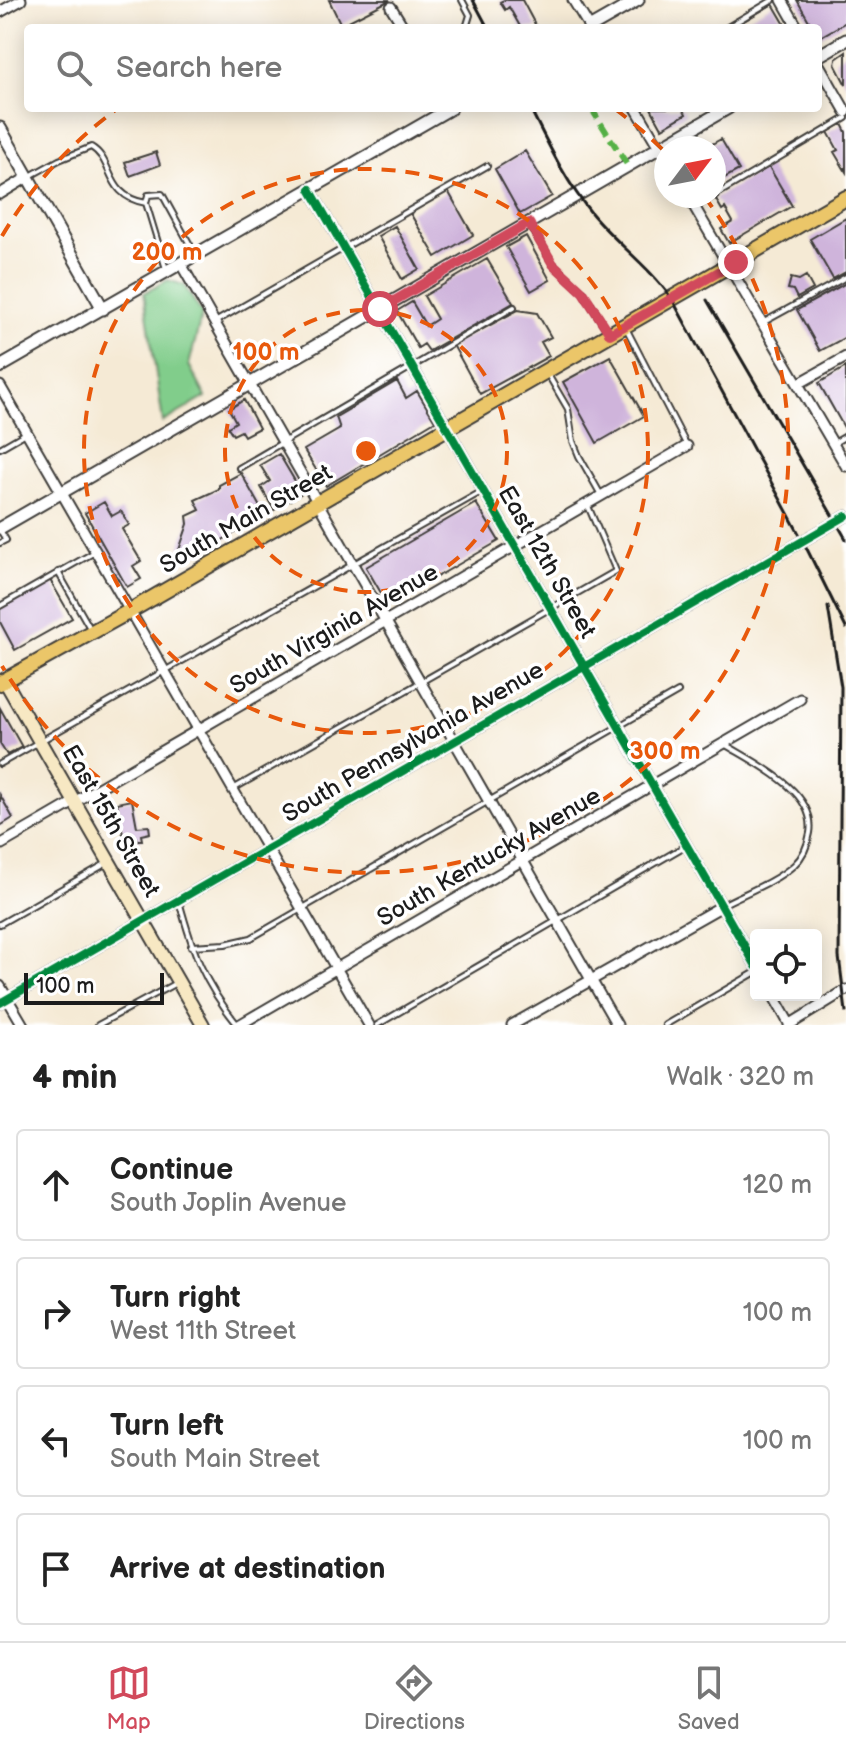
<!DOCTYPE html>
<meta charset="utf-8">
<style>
:root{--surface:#fff;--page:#f6f6f6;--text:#222;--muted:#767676;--line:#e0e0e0;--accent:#d1495b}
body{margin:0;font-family:"Balsamiq Sans",sans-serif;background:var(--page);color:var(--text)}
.controls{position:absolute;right:24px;bottom:24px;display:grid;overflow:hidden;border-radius:8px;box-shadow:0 4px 20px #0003}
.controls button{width:72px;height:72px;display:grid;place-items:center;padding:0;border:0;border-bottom:2px solid var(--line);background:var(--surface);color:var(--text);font:40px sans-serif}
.compass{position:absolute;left:654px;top:136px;width:72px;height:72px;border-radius:50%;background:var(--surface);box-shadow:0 4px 20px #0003;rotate:58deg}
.scale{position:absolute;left:24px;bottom:20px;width:140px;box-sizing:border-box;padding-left:8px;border:4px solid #1c1c1c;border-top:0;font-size:22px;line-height:28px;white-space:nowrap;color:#1c1c1c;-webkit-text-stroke:6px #fff;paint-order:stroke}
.stop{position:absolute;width:24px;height:24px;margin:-18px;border:6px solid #d1495b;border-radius:50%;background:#fff}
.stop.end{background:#d1495b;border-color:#fff;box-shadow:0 2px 8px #0008}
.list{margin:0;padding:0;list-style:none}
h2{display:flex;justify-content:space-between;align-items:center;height:104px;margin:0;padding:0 32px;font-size:34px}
h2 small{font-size:26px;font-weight:400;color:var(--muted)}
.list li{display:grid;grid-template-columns:52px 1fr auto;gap:24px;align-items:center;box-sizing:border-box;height:112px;margin:0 16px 16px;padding:0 16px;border:2px solid var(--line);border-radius:8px}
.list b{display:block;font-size:30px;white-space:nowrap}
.list p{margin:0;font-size:26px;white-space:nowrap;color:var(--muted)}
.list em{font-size:26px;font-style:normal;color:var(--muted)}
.icon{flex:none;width:44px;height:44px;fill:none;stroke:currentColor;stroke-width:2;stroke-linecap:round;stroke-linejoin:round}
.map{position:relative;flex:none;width:846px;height:1025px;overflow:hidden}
.search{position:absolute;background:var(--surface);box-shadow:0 4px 20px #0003;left:24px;right:24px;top:24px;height:88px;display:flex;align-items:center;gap:20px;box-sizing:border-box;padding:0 28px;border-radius:8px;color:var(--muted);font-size:30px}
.sheet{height:616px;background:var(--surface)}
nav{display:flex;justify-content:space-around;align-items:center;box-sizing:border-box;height:112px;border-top:2px solid var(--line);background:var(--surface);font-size:22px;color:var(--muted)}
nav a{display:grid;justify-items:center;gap:4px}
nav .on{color:var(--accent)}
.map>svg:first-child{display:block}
</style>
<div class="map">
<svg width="846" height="1025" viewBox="0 0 846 1025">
<rect width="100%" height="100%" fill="#fff"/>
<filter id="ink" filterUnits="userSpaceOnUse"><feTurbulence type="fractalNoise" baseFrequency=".0125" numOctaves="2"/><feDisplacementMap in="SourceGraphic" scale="16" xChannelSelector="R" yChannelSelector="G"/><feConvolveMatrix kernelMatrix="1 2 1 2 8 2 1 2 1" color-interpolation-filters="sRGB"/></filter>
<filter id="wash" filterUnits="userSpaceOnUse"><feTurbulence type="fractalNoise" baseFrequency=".006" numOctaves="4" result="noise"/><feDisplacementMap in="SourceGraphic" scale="32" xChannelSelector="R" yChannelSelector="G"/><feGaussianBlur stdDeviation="1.8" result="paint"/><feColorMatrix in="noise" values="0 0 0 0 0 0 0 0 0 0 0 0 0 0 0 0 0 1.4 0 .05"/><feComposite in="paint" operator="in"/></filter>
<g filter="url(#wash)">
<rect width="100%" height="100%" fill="#f5ead5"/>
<path fill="#81cd8b" stroke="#4e7454" stroke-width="2" d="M168 280 184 285 202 314 189 365 206 397 163 422 144 293Z"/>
<g id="blocks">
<path fill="#cfb4db" d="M329 0H390L341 25Z
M504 0H522L537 28H521L509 7 505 10 500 2Z
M797 0H846V22L818 38V28H813Z
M773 4 787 28H739L737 25Z
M846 52V85L835 64 836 59Z
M651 108H683L686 114 662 128Z
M842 124 846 132V172L834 152 838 150 828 132Z
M721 139 739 170 719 181 714 172V148H705Z
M525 151 552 196 520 214 495 169Z
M156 152 160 165 130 176 125 162Z
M769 167 792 206 729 243 721 229 733 222 725 208 722 210 715 198Z
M448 191 473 235 436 257 410 213Z
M846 218V272L833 279 810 239Z
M395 226 419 269 402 279 378 236Z
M526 236 550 280 531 291 506 247Z
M487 259 513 303 429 351 424 344 418 348 397 311 412 302 426 326 437 319 424 296Z
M806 276 813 289 797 298 793 290 788 289 791 278 799 280Z
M846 283V337L820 351 797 310Z
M518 310 537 313 551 337 541 342 549 356 480 394 453 345Z
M610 356 644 416 597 443 563 382Z
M846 367V431L819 383Z
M397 381 406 398 417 391 435 421 326 486 304 450 340 429 336 417Z
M244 400 259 428 244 436 241 431 233 435 228 427 236 422 229 409Z
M279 454 302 493 274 510 261 487 270 481 260 465Z
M241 473 265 516 183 562 178 553 188 524 187 516 200 510 195 500 219 489V485Z
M104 502 112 516 121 511 129 525 122 529 141 561 133 566 141 579 127 587 85 513Z
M476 503 499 541 388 605 366 567Z
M50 580 72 618 15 650 0 622V608Z
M0 708 22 747 7 755 0 744Z
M0 795 13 818 0 826Z
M132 800 137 827 149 826 150 833 141 835 142 840H138L137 838 124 840 117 803Z"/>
</g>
</g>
<g filter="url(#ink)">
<use href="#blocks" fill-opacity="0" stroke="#3d3b38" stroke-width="2"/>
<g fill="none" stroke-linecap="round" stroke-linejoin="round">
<g stroke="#3d3b38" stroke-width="8">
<path id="service" d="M462 0 470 15 466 28
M726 28 773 0
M30 176 59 160 91 147C115 161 104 196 146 203
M714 196 846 118
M695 207 713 196
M530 225 553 264 583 292 607 330
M166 269 146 203 148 195 162 194 194 252
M215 322 487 166
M764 322 846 277
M626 328 686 444
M547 373 568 409 573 441 579 456 601 495
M834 443 846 436
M0 448 26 433
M239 468 514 307
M0 530 6 540 0 543
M58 572 91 630
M0 606 93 553
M0 764 481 492
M233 789 616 571 588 506
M179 901C193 952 203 982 237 1024
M724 904C747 892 775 882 794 865 804 856 808 845 810 833 817 792 756 763 726 745
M0 924 107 863
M191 946 225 944 251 938 678 692
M98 1025 176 983
M377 1025 685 846
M665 1025 756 972"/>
</g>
<g stroke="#3d3b38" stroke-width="13">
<path id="minor" d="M573 0 590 28
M782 0 798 28
M391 7 404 28
M0 12 21 0
M818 63 846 112
M636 108 666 159
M310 189 756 966
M0 194 28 177
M688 196 846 466
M181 264 617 1025
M798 384 846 357
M0 386 369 1025
M0 845 687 446
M0 986 23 1025
M773 995 790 1025
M0 1003 846 516
M239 1025 800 699
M512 1025 722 906
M789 1025 846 990"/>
</g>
<g stroke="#3d3b38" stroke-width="15">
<path id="tertiary" d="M589 28 638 0
M818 56 846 40
M0 128 103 309
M0 367 451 108
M0 528 728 108"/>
</g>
<g stroke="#3d3b38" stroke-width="16">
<path id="secondary" d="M5 681 203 1025"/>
</g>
<g stroke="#3d3b38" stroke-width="18">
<path id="primary" d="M0 683 130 611 846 198"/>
</g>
<use href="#service" stroke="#fff" stroke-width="4"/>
<use href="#minor" stroke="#fff" stroke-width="9"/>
<use href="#tertiary" stroke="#fff" stroke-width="11"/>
<use href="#secondary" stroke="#f7e8c3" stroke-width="12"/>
<use href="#primary" stroke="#ebc669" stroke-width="14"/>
<path stroke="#1c1c1c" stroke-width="3" d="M473 0 488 28
M530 108C548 144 566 182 592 214 617 244 650 267 672 299L803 541 846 628
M707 300 846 539
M828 607 841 687 839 957 846 1012"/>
<path stroke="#55b145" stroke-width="6" stroke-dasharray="12 6" stroke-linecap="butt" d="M591 108 628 166"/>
<g stroke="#fff" stroke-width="13">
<path id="cycleway" d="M310 189 756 966
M0 1003 846 516"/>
</g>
<use href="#cycleway" stroke="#00873e" stroke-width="8"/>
</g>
</g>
<g fill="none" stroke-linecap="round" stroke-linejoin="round" filter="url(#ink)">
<path stroke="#d1495b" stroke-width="10" d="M380 309 529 223 553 264 583 292 610 334 736 262"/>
</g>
<g fill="none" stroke="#e8590c" stroke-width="4" stroke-dasharray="14 10">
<circle cx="366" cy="451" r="141"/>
<circle cx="366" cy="451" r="282"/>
<path d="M2 236A423 423 0 0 1 117 109M615 109A423 423 0 0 1 665 152M704 196A423 423 0 1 1 2 666"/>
</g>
<g text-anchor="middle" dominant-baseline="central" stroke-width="7" stroke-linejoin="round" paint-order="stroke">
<g font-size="24" fill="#1c1c1c" stroke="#fff">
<text transform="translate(246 519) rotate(-30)">South Main Street</text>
<text transform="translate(547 562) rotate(60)">East 12th Street</text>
<text transform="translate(334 629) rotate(-30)">South Virginia Avenue</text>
<text transform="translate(413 742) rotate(-30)">South Pennsylvania Avenue</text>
<text transform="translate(111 821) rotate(60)">East 15th Street</text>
<text transform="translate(489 857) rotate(-30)">South Kentucky Avenue</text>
</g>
</g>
<circle cx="366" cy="451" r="12" fill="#e8590c" stroke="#fff" stroke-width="4"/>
<g font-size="24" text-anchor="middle" font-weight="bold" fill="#e8590c" stroke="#fff" stroke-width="7" stroke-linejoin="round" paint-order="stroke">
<text x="167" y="260">200 m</text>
<text x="266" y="360">100 m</text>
<text x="665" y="759">300 m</text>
</g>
</svg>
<div class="controls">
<button><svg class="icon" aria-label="locate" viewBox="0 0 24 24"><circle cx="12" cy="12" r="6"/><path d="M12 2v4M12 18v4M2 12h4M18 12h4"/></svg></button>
</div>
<svg class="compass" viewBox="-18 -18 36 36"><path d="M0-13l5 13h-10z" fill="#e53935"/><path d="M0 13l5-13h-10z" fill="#767676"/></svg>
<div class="scale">100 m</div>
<div class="stop" style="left:380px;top:309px"></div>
<div class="stop end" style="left:736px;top:262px"></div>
<div class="search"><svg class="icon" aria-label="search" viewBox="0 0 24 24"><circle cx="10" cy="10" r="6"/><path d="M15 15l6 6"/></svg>Search here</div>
</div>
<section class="sheet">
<h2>4 min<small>Walk · 320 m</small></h2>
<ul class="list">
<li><svg class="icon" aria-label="ahead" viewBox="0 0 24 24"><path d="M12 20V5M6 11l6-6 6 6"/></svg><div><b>Continue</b><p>South Joplin Avenue</p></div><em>120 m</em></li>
<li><svg class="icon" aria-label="right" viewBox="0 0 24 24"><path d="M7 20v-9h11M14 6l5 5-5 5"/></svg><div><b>Turn right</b><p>West 11th Street</p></div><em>100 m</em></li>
<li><svg class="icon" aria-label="left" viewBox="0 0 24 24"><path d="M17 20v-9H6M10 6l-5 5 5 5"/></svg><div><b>Turn left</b><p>South Main Street</p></div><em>100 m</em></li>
<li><svg class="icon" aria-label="arrive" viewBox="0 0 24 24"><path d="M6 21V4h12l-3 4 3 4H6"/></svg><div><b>Arrive at destination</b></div></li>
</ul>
</section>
<nav>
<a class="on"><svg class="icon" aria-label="map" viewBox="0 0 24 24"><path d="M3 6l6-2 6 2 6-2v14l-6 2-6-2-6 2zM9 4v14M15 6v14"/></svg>Map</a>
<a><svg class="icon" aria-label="directions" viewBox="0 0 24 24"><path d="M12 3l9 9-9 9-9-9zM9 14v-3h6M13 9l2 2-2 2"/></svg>Directions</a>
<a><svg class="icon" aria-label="saved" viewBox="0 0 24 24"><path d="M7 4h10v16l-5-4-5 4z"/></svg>Saved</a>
</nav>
